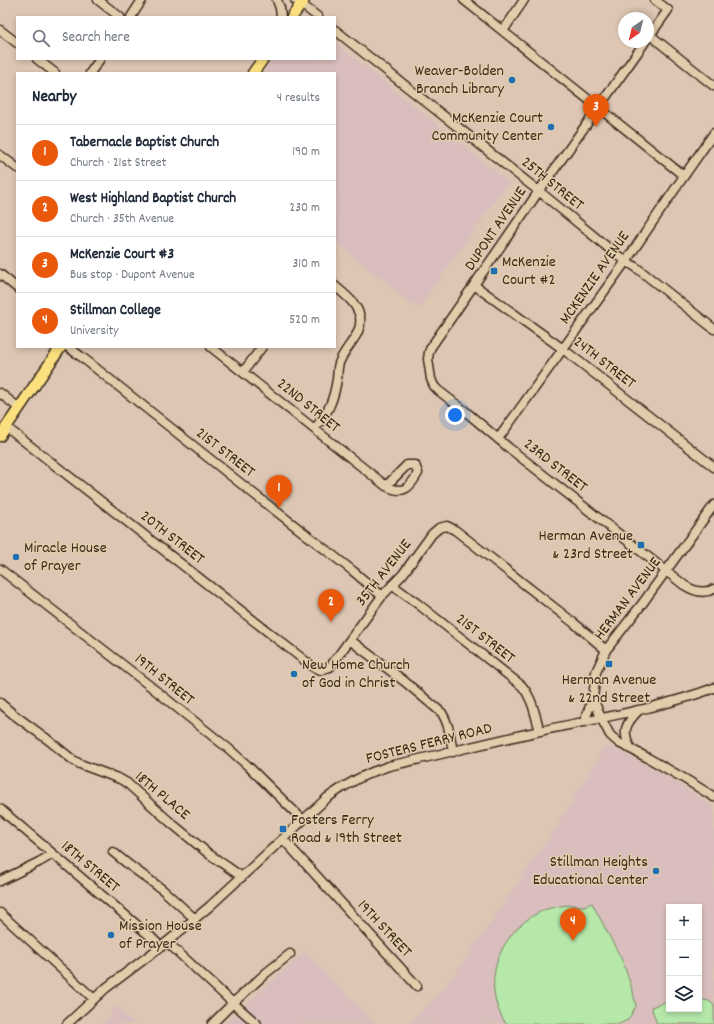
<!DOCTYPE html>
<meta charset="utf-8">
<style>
:root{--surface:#fff;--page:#f2f2f3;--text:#1f2937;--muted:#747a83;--line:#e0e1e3;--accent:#ea580c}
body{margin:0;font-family:Dekko,sans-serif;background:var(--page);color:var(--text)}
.controls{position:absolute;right:12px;bottom:12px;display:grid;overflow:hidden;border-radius:0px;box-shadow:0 2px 6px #0003}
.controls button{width:36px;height:36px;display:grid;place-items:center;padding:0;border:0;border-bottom:1px solid var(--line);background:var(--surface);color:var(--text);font:20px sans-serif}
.compass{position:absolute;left:618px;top:12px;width:36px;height:36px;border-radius:50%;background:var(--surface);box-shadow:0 2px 6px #0003;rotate:215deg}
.you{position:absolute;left:455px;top:415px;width:14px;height:14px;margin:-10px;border:3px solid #fff;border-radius:50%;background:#1a73e8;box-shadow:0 0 0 6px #1a73e833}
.badge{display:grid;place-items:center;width:26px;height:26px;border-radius:50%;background:var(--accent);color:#fff;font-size:13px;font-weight:700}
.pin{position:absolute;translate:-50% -33px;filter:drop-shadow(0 1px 2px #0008)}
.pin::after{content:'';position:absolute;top:21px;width:14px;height:12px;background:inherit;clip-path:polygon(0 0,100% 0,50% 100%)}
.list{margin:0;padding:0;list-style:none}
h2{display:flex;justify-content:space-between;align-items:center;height:52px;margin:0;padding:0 16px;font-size:17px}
h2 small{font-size:13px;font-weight:400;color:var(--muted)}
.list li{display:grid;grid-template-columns:26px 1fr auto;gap:12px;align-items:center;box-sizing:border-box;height:56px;padding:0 16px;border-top:1px solid var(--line)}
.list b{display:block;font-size:15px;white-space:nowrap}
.list p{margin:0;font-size:13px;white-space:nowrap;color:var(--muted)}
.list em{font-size:13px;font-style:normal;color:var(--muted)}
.icon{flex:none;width:22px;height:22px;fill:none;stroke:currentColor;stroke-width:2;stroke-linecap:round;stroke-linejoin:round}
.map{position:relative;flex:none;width:714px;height:1024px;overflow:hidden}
.search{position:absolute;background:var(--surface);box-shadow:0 2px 6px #0003;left:16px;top:16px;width:320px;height:44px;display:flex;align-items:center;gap:10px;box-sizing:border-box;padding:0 14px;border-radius:0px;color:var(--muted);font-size:15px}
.panel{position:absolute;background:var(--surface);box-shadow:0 2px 6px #0003;left:16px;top:72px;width:320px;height:276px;border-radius:0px}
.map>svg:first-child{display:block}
</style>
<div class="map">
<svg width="714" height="1024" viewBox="0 0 714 1024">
<rect width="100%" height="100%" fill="#ddc6b3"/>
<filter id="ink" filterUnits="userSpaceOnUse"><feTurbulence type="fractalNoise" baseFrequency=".025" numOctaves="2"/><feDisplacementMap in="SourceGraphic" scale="8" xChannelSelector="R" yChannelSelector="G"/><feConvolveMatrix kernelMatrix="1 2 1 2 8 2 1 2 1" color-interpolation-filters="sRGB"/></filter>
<g filter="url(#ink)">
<path fill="#d9bebd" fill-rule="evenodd" d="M335 43 509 182 418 309 335 242V73H262L272 59H335Z
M606 745 657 770 714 807V1024H410L451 980 551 835ZM669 907H699V1009H669Z
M305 951 375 1024H225Z
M116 1006 136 1024H103Z"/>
<path fill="#b5e8a9" stroke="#788964" d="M592 903 623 962 633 992 636 1006 628 1020 619 1024H506C482 988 495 943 528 919 534 915 540 911 547 909 554 907 564 905 571 905 575 905 579 906 583 906 586 906 589 904 592 903Z
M699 999 709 1001 714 1005V1024H657L651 1007 660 1004 669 1000V1009H699Z"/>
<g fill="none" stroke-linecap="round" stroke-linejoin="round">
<g stroke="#3b2a1e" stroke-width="11">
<path id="minor" d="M98 0 120 17
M277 0 280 8 281 17
M295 0 301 4 318 17
M464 0 684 176
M131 17 142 0
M0 30 17 43
M335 30 545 196 617 255 637 268 714 329
M503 31 524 0
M650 35 714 86
M648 38 668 10 655 0
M645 42 539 191 431 347 429 352 428 359 431 379 434 386 439 391 465 411 509 448 684 585C693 591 704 594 714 589
M37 59 55 73
M90 73 100 59
M0 155 17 168
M0 274 17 288
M474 285 563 349 714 467
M68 347 83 358 254 494 353 571 382 596
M211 347 386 486
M243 372 262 347
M0 393 19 408
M6 427 313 667 321 670 330 667 382 596 403 574 432 534 439 528 447 526 455 530 574 623 606 650
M314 429C328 414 334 399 337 379 338 373 337 366 340 361 346 346 363 334 360 317 357 303 345 295 335 286
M498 439 626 261 684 176 714 133
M407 465H415L418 473C410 488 403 495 386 486Z
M714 505 642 604 606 650 596 672 593 698 601 718 610 735 619 743 648 758 685 779 714 797
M0 569 150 686 229 749 248 766 303 820
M392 585 418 604 522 686C533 699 535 716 540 731
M350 640 404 681 442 713C450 726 450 738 453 752
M0 703 13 714 47 739 73 760 80 764 120 779 127 783 170 822 209 854 242 877
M584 722 593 698
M631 749C621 731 626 723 639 710
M0 809 150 936 161 947
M283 839 417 986
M113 852 129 865 163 890 195 919
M0 881 39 862 53 854
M0 913 94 999
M167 942 233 1003 257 1024
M67 1024 106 988 167 942 210 906 327 798C346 784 366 773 389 766 439 755 489 742 540 731 598 718 658 709 714 688
M212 1024 233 1003 266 973 290 954"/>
</g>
<g stroke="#3b2a1e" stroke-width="13">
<path id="major" d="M292 17 304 0
M253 73 263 59
M0 436 61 347"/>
</g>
<use href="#minor" stroke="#e1cdab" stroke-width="8"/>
<use href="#major" stroke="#fce080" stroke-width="10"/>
</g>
</g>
<g fill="#1f6fb2" stroke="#e1cdab" stroke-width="1.5">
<circle cx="512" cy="80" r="4"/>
<circle cx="551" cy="127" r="4"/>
<rect x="490" y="267" width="8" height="8" rx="2"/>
<rect x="637" y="541" width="8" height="8" rx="2"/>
<circle cx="16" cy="557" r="4"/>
<rect x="605" y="660" width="8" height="8" rx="2"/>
<circle cx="294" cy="674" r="4"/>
<rect x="279" y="825" width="8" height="8" rx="2"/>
<circle cx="656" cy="871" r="4"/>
<circle cx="111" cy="935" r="4"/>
</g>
<g text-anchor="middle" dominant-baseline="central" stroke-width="3" stroke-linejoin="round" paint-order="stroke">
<g font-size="16" fill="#3b2a1e" stroke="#e1cdab" text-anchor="start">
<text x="504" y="71" text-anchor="end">Weaver-Bolden<tspan x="504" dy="18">Branch Library</tspan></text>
<text x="543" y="118" text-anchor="end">McKenzie Court<tspan x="543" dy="18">Community Center</tspan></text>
<text x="502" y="262">McKenzie<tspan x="502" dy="18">Court #2</tspan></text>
<text x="633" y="536" text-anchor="end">Herman Avenue<tspan x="633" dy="18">&amp; 23rd Street</tspan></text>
<text x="24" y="548">Miracle House<tspan x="24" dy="18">of Prayer</tspan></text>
<text x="302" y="665">New Home Church<tspan x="302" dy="18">of God in Christ</tspan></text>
<text x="609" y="680" text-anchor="middle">Herman Avenue<tspan x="609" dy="18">&amp; 22nd Street</tspan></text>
<text x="291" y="820">Fosters Ferry<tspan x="291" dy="18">Road &amp; 19th Street</tspan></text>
<text x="648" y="862" text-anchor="end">Stillman Heights<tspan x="648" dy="18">Educational Center</tspan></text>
<text x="119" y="926">Mission House<tspan x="119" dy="18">of Prayer</tspan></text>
</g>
<g font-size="16" fill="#3b2a1e" stroke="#e1cdab">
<text transform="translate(552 184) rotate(39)">25TH STREET</text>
<text transform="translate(496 229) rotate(-56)">DUPONT AVENUE</text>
<text transform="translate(595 278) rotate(-55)">MCKENZIE AVENUE</text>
<text transform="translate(604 363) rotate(38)">24TH STREET</text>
<text transform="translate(308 406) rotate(39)">22ND STREET</text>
<text transform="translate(225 453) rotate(38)">21ST STREET</text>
<text transform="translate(555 466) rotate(38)">23RD STREET</text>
<text transform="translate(172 538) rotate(38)">20TH STREET</text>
<text transform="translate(384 573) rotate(-52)">35TH AVENUE</text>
<text transform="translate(628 599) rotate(-53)">HERMAN AVENUE</text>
<text transform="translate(485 639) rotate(38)">21ST STREET</text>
<text transform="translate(164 680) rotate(39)">19TH STREET</text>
<text transform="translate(429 744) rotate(-14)">FOSTERS FERRY ROAD</text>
<text transform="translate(162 796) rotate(40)">18TH PLACE</text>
<text transform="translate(90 867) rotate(40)">18TH STREET</text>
<text transform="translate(384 929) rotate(47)">19TH STREET</text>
</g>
</g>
</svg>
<div class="controls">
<button>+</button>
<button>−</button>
<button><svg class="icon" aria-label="layers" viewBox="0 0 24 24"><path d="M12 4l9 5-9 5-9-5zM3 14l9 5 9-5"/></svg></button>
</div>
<svg class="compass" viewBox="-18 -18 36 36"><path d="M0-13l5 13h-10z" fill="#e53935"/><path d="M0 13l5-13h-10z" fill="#747a83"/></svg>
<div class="you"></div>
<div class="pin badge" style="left:279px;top:508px">1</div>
<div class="pin badge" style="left:331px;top:622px">2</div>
<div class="pin badge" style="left:596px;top:127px">3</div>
<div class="pin badge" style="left:573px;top:941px">4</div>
<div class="search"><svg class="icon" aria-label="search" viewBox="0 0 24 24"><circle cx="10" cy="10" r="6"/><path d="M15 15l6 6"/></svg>Search here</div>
<section class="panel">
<h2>Nearby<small>4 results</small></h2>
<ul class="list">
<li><span class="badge">1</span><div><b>Tabernacle Baptist Church</b><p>Church · 21st Street</p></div><em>190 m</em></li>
<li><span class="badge">2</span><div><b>West Highland Baptist Church</b><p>Church · 35th Avenue</p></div><em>230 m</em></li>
<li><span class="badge">3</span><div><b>McKenzie Court #3</b><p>Bus stop · Dupont Avenue</p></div><em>310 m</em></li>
<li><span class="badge">4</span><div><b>Stillman College</b><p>University</p></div><em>520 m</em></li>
</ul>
</section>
</div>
